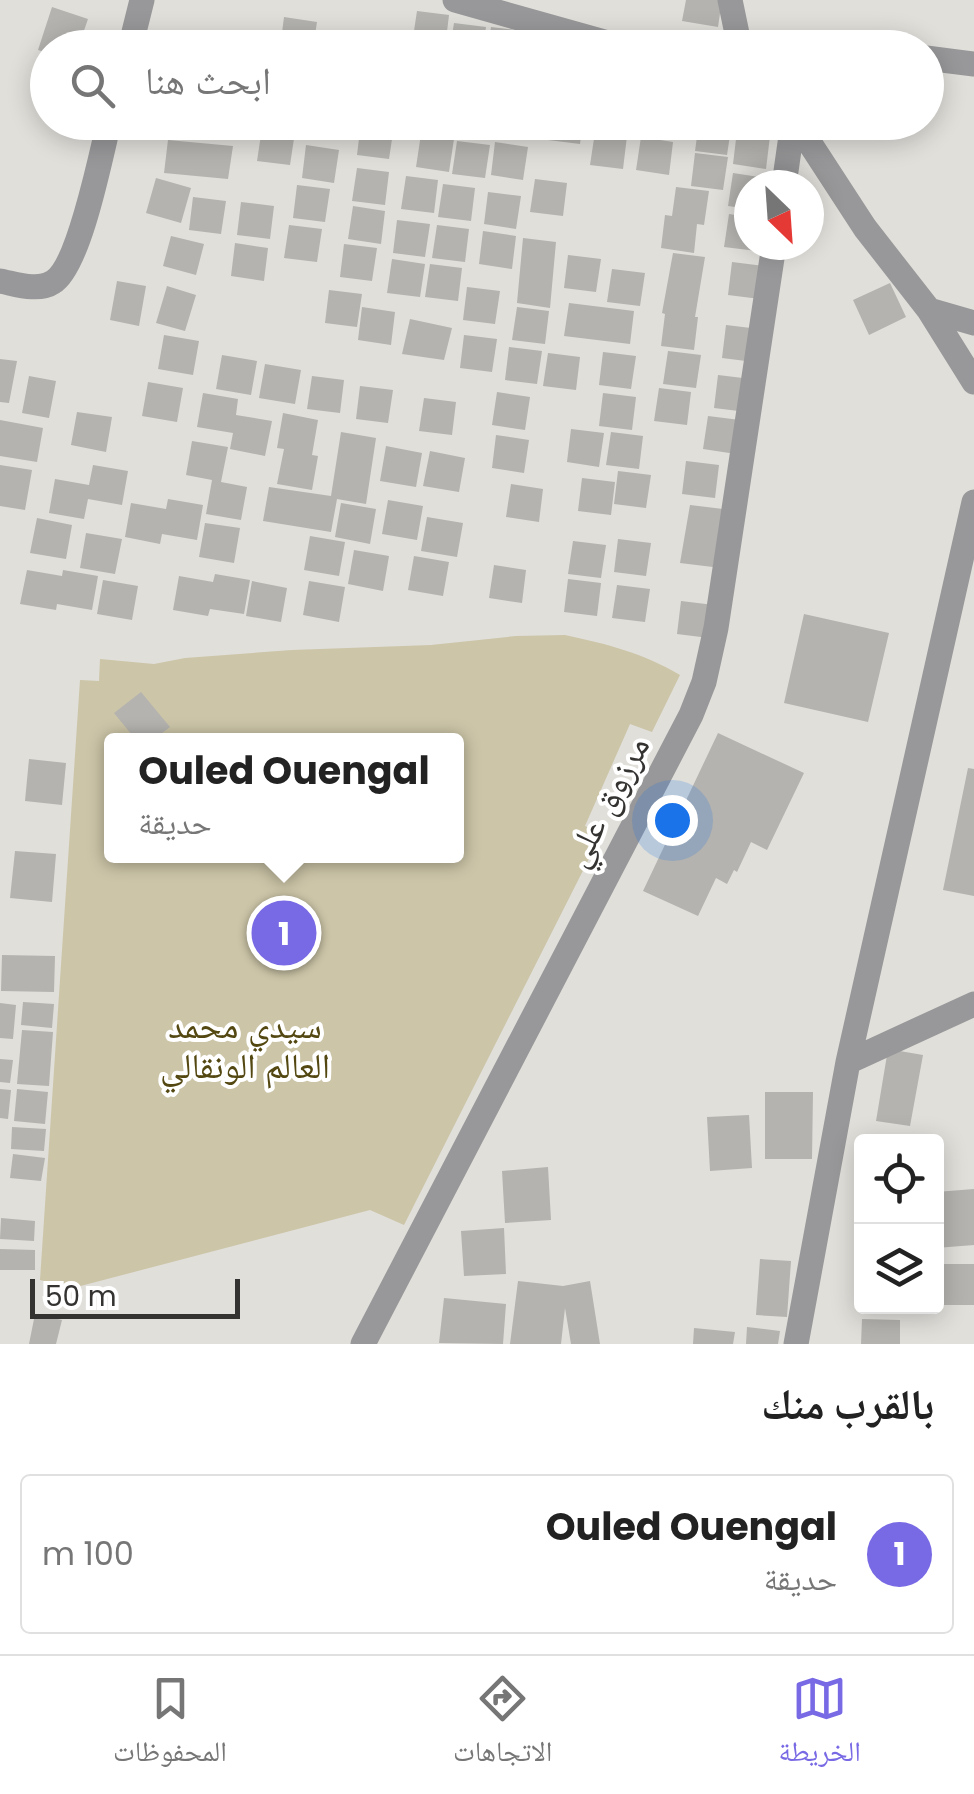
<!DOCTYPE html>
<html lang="ar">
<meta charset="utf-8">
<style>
:root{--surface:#fff;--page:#f6f6f6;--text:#222;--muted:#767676;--line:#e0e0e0;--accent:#7869e4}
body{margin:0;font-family:Poppins,"Noto Naskh Arabic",sans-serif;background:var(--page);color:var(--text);direction:rtl}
.controls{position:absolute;right:30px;bottom:30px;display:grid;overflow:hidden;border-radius:10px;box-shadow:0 5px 25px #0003}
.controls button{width:90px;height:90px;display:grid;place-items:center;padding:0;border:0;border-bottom:2px solid var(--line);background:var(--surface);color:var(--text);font:50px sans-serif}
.compass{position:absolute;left:734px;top:170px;width:90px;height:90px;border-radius:50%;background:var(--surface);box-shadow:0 5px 25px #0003;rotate:155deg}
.scale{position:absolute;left:30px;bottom:25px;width:210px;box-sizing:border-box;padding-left:10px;border:5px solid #343332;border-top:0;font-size:28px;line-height:35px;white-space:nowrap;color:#343332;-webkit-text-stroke:8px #fff;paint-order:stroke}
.you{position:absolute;left:672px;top:820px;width:35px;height:35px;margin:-25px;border:8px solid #fff;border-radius:50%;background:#1a73e8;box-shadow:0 0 0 15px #1a73e833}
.badge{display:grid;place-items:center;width:65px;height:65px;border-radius:50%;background:var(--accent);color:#fff;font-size:32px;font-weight:700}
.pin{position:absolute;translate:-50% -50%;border:5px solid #fff;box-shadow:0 2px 10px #0006}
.popup{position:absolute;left:104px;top:733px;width:360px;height:130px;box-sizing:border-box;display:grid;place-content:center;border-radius:10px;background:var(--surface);filter:drop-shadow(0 2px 8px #0005);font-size:32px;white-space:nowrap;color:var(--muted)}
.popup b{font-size:38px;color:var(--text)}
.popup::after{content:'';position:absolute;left:50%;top:100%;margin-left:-20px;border:20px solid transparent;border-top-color:var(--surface)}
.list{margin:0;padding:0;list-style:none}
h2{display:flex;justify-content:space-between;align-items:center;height:130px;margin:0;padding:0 40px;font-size:42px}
h2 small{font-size:32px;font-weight:400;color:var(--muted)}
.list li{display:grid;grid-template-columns:65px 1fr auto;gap:30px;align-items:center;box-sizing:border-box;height:160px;margin:0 20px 20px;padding:0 20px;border:2px solid var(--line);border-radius:10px}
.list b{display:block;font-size:38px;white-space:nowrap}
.list p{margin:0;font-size:32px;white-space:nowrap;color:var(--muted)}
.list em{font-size:32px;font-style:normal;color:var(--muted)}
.icon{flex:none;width:55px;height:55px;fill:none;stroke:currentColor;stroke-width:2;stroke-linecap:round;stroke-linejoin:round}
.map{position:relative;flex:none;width:974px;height:1344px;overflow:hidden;direction:ltr}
.search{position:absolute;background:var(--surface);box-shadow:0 5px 25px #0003;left:30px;right:30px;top:30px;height:110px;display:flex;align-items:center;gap:25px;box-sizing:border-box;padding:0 35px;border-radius:55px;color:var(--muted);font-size:38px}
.sheet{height:310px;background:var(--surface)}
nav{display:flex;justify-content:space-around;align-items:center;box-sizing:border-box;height:140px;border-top:2px solid var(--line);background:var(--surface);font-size:28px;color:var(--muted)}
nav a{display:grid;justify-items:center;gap:5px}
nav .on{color:var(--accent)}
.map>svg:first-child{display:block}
</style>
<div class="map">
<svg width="974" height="1344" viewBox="0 0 974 1344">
<rect width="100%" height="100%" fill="#e0dfda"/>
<path fill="#ccc5a8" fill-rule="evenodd" d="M565 635C607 644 643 653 680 675L652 732 630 724 585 826 602 833 404 1225 370 1210 73 1288 40 1280 80 680 99 681 100 659 154 664 185 658 292 650 431 645 516 636ZM111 740H456V856H111Z"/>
<path fill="#b4b3af" d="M686 0H722L718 27 682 21Z
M52 7 88 19 78 48H48V53L38 50Z
M417 11 449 15 445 48 412 44Z
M284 17 317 22 313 48H280Z
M454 23 486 27 483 48H450Z
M491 27 524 31 521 48H488Z
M326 30 359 35 357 48H323Z
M306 122H339L338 134 305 130Z
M361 122 394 126 389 159 357 155Z
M501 122H534L533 136 500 131Z
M550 122H583L580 144 548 140Z
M599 122H632L630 134 598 130Z
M643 122H676L673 139 641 135Z
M699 122H732L727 155 695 151Z
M262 128 295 132 290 165 257 161Z
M737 131 770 136 766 169 733 164Z
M595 132 627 136 623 169 590 165Z
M421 134 454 139 449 172 416 167Z
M641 137 673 142 669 175 636 170Z
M168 140 233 146 228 179 164 173Z
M457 141 490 145 485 178 452 174Z
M495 142 528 147 523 180 491 175Z
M306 145 339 150 334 183 302 178Z
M695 153 728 157 723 190 691 186Z
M357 168 389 172 385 205 352 201Z
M733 173 765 178 764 185H749V209L728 206Z
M406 176 438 180 434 213 401 209Z
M156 178 191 188 181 223 146 213Z
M535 179 567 183 563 216 530 212Z
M443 184 475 188 471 221 438 217Z
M297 185 330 189 325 222 293 218Z
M676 187 709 191 704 225 697 224 694 253 661 248 665 215 672 216Z
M488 192 521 196 516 229 484 224Z
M193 197 226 201 221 234 189 230Z
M241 202 274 206 270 239 237 235Z
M353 206 385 211 381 244 348 239Z
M729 214 749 217V245H758L757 251 724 247Z
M397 220 430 224 425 257 393 253Z
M289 225 322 229 317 262 284 258Z
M437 225 469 229 465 262 432 258Z
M483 231 516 236 512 269 479 264Z
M171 236 204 244 196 275 163 266Z
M523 238 556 242 550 308 517 303Z
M235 243 268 248 264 281 231 276Z
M344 244 377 248 372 281 340 277Z
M673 253 705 257 695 317H698L694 350 661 346 665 314 662 313Z
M568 255 601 259 596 292 564 288Z
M392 259 425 264 420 297 387 293Z
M732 262 765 266 760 299 728 295Z
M430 264 462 268 458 301 425 297Z
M612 269 645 273 640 306 607 302Z
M117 281 146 286 139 326 110 320Z
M890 283 906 317 869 335 853 300Z
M167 286 196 295 185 331 156 323Z
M467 287 500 291 495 324 463 320Z
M329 290 362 294 357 327 325 323Z
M569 303 634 311 630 344 564 336Z
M362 307 395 312 391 345 358 340Z
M517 307 549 311 545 344 512 340Z
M410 319 452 328 444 360 402 354Z
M726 325 759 329 754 362 722 358Z
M164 335 199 341 193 375 158 369Z
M464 335 497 339 492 372 460 368Z
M509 347 542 351 537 384 505 380Z
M668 351 701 355 696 388 663 384Z
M603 352 636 356 631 389 599 385Z
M548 353 580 357 576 390 543 386Z
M222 355 257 361 251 395 216 389Z
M0 359 17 361 9 403 0 402Z
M265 364 301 370 295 404 259 398Z
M718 375 751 379 747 412 714 408Z
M29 376 56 381 49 418 22 413Z
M312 376 344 380 340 413 307 409Z
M148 382 183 388 177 422 142 416Z
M360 386 393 390 388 423 356 419Z
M659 388 691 392 687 425 654 421Z
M497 392 530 397 525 430 492 425Z
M203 393 238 399 236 415 272 421 265 456 230 449 233 433 197 427Z
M603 393 636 397 632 430 599 426Z
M424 398 456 402 452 435 419 431Z
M77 412 112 417 106 452 71 445Z
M283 413 318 420 312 455 318 456 312 490 277 484 284 449 277 448Z
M708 416 740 420 736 454 703 449Z
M0 420 43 428 37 462 0 456Z
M571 429 604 433 599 467 567 462Z
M341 432 376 438 366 504 337 499 331 532 263 521 269 487 331 496Z
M611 432 643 436 639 469 606 465Z
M496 435 529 440 524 473 492 468Z
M192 441 228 447 221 482 247 487 241 520 206 514 212 480 186 475Z
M386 446 422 453 416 487 380 481Z
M430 451 465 458 459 492 423 486Z
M686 461 719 465 715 498 682 494Z
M0 465 32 470 25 510 0 506Z
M93 465 128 471 122 505 88 499 84 519 49 513 55 479 89 485Z
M618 471 651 475 646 508 614 504Z
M582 478 615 482 611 515 578 511Z
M511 484 543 489 539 522 506 517Z
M168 499 203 505 197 540 162 534 160 544 125 537 131 503 166 509Z
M388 500 423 506 417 540 382 534Z
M341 503 376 509 370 544 335 537Z
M690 505 723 509 713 567 680 563Z
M427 517 463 523 457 557 421 551Z
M37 518 72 525 66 559 30 553Z
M205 523 240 528 234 563 199 557Z
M86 533 122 539 115 574 80 568Z
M310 536 345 542 339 576 304 570Z
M618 539 651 543 646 576 614 572Z
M573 541 606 545 601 578 568 574Z
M354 550 389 556 383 591 348 584Z
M414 556 449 562 443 596 408 590Z
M494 565 526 570 522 603 489 598Z
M27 570 62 576 63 570 98 576 92 610 57 604 56 610 20 604Z
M215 574 250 580 244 614 210 609 208 616 173 610 179 576 213 582Z
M568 579 601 583 597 616 564 612Z
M103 580 138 586 132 620 97 614Z
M252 581 287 588 281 622 246 616Z
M309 581 345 587 339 622 303 615Z
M617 585 650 589 645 622 612 618Z
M681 601 714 605 709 638 677 634Z
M804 614 889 633 868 722 784 703Z
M141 692 170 727 153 740H136L114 713Z
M718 733 804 773 767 850 751 842 737 872 734 870 727 884 716 878 698 916 643 891Z
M29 759 66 763 62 805 25 801Z
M968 768 974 769V896L943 890Z
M15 851 56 854 52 902 10 898Z
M2 955 55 956 54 992 1 991Z
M23 1002 54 1004 52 1028 21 1025Z
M0 1003 16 1005 13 1039 0 1038Z
M22 1030 53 1032 49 1086 17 1084Z
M888 1049 923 1055 910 1126 876 1121Z
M0 1059 13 1060 10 1083 0 1082Z
M0 1089 11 1090 8 1119 0 1118Z
M17 1089 48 1092 45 1124 14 1121Z
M765 1092H813L812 1159H765Z
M749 1115 752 1168 710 1171 707 1117Z
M12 1127 46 1129 44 1151 11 1149Z
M13 1154 45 1158 41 1181 10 1178Z
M548 1167 551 1220 505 1223 502 1171Z
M974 1189V1245L936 1248V1192Z
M1 1218 35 1221 34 1241 0 1239Z
M504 1228 506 1274 464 1276 461 1231Z
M0 1249 35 1250V1270H0Z
M760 1259 791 1261 787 1317 756 1315Z
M936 1264H974V1305H936Z
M518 1281 563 1286 590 1281 600 1344H571L565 1308 561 1344H510Z
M444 1298 506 1304 503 1344 439 1343Z
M35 1314 62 1320 56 1344H29Z
M862 1319 900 1320V1344H861Z
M747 1327 780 1331 778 1344H746Z
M694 1328 735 1332 733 1344H693Z"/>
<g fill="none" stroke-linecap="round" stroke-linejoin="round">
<path stroke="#98989a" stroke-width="25" d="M455 0 608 43 638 48
M730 0 740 48
M130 48 142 0
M926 58 974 64
M796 122 865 228 929 310 974 382
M784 185 793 122
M0 281C16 284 38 292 53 282 79 267 101 155 109 122
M929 310 974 323
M848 1062 974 1004
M363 1344 691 715 704 682 716 628 774 245
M796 1344 848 1062 974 502"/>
</g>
<g text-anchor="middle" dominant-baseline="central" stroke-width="8" stroke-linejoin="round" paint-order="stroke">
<g font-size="35" fill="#343332" stroke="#fff">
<text transform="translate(606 801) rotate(-62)">مرزوق علي</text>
</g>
<g font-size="35" fill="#544812" stroke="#fff">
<text x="245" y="1025">سيدي محمد<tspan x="245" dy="40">العالم الونقالي</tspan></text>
</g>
</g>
</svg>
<div class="controls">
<button><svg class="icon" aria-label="locate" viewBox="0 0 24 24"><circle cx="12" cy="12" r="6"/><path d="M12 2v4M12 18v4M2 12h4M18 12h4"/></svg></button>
<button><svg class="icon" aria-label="layers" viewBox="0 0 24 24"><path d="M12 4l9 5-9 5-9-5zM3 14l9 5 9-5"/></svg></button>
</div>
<svg class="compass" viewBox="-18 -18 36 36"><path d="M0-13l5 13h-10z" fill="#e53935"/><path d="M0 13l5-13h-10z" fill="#767676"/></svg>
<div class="scale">50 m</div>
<div class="you"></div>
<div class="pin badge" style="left:284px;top:933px">1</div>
<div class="popup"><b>Ouled Ouengal</b>حديقة</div>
<div class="search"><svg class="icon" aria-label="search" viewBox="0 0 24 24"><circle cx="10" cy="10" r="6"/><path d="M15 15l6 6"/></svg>ابحث هنا</div>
</div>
<section class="sheet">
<h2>بالقرب منك<small></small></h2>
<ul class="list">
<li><span class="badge">1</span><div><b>Ouled Ouengal</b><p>حديقة</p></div><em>100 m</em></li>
</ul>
</section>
<nav>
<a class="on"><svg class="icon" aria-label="map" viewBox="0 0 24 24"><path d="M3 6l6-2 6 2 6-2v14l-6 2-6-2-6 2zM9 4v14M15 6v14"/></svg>الخريطة</a>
<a><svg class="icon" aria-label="directions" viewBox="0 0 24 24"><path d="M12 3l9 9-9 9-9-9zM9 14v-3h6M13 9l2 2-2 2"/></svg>الاتجاهات</a>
<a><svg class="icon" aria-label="saved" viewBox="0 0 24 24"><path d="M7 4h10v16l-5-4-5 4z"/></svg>المحفوظات</a>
</nav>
